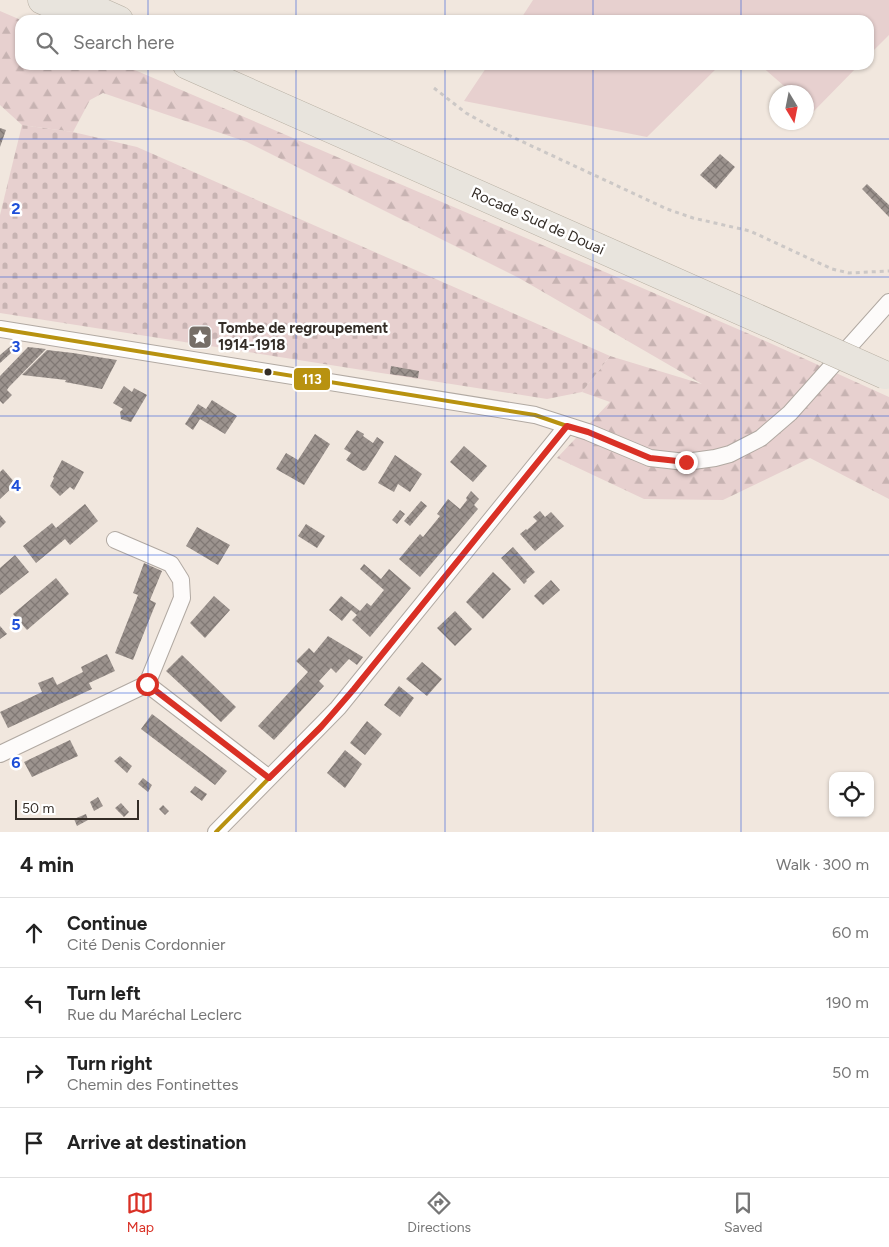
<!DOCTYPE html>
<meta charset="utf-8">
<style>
:root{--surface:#fff;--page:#f6f6f6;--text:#222;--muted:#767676;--line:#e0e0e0;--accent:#d93025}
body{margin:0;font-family:Figtree,sans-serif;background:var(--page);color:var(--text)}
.controls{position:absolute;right:15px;bottom:15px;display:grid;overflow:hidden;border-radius:10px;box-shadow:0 1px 4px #0004}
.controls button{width:45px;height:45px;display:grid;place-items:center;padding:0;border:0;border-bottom:1px solid var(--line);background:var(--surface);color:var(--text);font:25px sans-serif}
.compass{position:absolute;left:769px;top:85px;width:45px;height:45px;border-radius:50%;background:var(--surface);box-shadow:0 1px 4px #0004;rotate:170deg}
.scale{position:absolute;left:15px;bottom:12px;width:124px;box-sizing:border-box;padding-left:5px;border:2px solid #342d27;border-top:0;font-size:14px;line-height:18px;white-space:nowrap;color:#342d27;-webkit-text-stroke:4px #fff;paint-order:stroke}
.stop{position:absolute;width:15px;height:15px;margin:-11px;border:4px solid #d93025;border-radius:50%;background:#fff}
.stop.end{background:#d93025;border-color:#fff;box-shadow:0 1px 5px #0008}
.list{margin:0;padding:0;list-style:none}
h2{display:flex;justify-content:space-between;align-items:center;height:65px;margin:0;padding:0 20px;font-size:21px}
h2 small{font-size:16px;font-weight:400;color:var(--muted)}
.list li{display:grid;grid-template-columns:32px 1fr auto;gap:15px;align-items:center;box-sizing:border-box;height:70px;padding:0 20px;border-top:1px solid var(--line)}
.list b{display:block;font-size:19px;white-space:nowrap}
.list p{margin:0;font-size:16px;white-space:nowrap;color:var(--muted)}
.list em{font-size:16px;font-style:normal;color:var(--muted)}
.icon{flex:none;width:28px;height:28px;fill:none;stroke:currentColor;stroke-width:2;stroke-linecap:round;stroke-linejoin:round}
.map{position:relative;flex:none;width:889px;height:832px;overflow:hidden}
.search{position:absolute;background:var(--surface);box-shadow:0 1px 4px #0004;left:15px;right:15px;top:15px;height:55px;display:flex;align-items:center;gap:12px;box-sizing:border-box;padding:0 18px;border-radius:15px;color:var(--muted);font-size:19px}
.sheet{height:345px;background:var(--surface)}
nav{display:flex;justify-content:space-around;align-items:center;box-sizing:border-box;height:70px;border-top:1px solid var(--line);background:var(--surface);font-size:14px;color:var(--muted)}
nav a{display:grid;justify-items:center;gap:2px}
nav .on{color:var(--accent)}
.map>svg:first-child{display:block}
</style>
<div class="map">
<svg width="889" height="832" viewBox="0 0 889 832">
<defs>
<pattern id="forest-firs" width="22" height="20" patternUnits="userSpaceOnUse" patternTransform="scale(1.25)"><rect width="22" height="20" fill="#e7d0cf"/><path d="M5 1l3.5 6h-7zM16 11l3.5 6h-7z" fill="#c7b3b2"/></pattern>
<pattern id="cemetery-stones" width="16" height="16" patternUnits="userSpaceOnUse" patternTransform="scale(1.25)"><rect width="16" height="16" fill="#e7d0cf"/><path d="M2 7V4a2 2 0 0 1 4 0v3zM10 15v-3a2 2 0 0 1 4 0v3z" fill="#c7b3b2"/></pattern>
<pattern id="building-cross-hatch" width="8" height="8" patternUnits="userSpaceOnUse" patternTransform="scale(1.25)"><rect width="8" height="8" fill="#9c938e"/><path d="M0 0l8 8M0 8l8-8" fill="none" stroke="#807874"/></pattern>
</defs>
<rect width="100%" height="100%" fill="#f1e7de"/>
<path fill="#e7d0cf" d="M533 0H889V35L869 55V20H520Z
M488 65H720L647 137 464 101Z
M760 65H859L813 112 807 106 806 92H791Z"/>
<path fill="url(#forest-firs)" d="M0 11 21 20 20 65H123L754 336 889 397V499L810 458 723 500 644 499 557 458 610 402 582 392 610 356 702 384 519 278 247 142 103 93 90 100 73 132 22 125 0 105Z"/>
<path fill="url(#cemetery-stones)" d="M22 125 73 132 137 147 610 356 582 392 547 399 0 313V215Z"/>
<path fill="url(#building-cross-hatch)" d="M0 128 6 130 0 147Z
M720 154 735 167 716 189 700 175Z
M867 184 889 205V217L862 189Z
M13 344 20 345 0 363V355Z
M28 347 46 349 9 387 7 390 12 395 3 404 0 401V376Z
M47 350 73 353 117 360 102 389 65 382 66 380 22 375Z
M391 366 419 371 418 378 390 374Z
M124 386 132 392 134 388 147 395 131 422 121 419 120 412 123 409 113 403Z
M212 400 237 416 225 434 200 419 193 430 185 424 198 404 206 409Z
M357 430 364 434 363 436 373 443 377 437 384 442 366 470 363 471 346 460 351 453 344 449Z
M315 434 330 444 304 485 276 469 286 453 298 460Z
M464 446 487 466 473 482 450 462Z
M395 455 422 474 410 492 398 484 394 492 378 483Z
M62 460 84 472 74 490 70 487 60 496 50 486 54 478 53 477Z
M3 469 16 484 0 499V472Z
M471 491 479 499 474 505 478 509 420 577 399 559 420 534 423 537 440 516 437 514 448 499 460 509 467 500 466 498Z
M421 501 427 506 410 526 404 521Z
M85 504 98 521 70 545 65 539 36 563 23 546 52 523 56 528Z
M400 510 405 514 397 524 392 520Z
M540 511 545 517 551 512 564 526 535 551 520 534 526 529 527 530 537 521 533 517Z
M0 515 6 522 0 528Z
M306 524 325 536 317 548 298 536Z
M197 527 230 545 218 565 186 546Z
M513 547 535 572 526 580 527 581 524 584 501 558Z
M15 555 29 572 0 595V568Z
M144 563 162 571 150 600 156 603 133 660 115 653 138 595 133 593Z
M364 564 381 579 389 569 411 588 370 637 352 620 357 615 351 610 342 621 329 610 341 596 360 611 367 603 371 606 384 590 360 569Z
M493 572 511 589 483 619 466 602Z
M56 578 69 594 27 630 13 614Z
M551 580 560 590 543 605 534 596Z
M214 596 230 610 205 638 190 623Z
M455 611 472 629 455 646 437 628Z
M0 626 7 634 0 639Z
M328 636 363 657 357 665 349 659 336 673 331 668 319 681 324 686 274 740 258 726 308 672 296 661 309 648 314 653Z
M107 654 115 671 89 683 92 689 8 728 0 712 42 692 38 683 53 677 57 685 83 672 81 667Z
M182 655 236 707 221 722 166 671Z
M422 662 442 679 427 696 406 679Z
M399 686 414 698 400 717 384 705Z
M152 714 227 771 215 785 141 729Z
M367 721 382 734 365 755 350 743Z
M70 740 78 756 32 777 24 762Z
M345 750 362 764 345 788 327 773Z
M120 756 132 766 127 773 114 761Z
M143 778 152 785 148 792 138 784Z
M195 786 207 794 202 801 190 792Z
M98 797 103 806 94 811 90 802Z
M121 803 129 812 124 817 115 808Z
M163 805 169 811 165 815 159 809Z
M86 814 88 820 77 826 74 819Z"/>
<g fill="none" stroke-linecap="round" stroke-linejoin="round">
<g stroke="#b1a9a2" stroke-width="18">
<path id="minor" d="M0 329 535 415 588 432 650 458 686 462 715 458 730 454 761 438 790 413 889 302
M147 684 269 778
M0 754 147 684 182 598 181 580 171 564 115 540
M216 832 338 708 567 426"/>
</g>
<g stroke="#b6aea1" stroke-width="29">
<path id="trunk" d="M42 0 87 20
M74 0 119 20
M187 65 793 334"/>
</g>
<path stroke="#ccc8c6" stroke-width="3" stroke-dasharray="4 4" stroke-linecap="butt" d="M434 88 466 113 493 128 667 209 693 218 750 231 832 269 849 273 889 271"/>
<use href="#minor" stroke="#fdfbfa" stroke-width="16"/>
<use href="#trunk" stroke="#e8e4dd" stroke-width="28"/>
<g stroke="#b6aea1" stroke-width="29" stroke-linecap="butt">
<path id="trunk-bridge" d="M793 334 885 375"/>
</g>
<use href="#trunk-bridge" stroke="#e8e4dd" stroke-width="28"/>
<g stroke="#fff" stroke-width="8">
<path id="bus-1" d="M0 329 535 415 567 426 338 708 216 832"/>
</g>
<use href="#bus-1" stroke="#b89210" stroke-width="4"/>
</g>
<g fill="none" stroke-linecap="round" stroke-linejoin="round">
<path stroke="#d93025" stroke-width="6" d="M147 684 269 778 321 727 354 689 567 426 588 432 650 458 686 462"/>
</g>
<path fill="none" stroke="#1d4ed8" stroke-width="1" stroke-opacity="0.55" d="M148 0V20M296 0V20M445 0V20M593 0V20M741 0V20M148 65V832M296 65V832M445 65V832M593 65V832M741 65V832M0 139H889M0 277H889M0 416H889M0 555H889M0 693H889"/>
<defs>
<g id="sight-square" transform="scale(1.25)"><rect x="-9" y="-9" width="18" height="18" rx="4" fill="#766e67" stroke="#fff"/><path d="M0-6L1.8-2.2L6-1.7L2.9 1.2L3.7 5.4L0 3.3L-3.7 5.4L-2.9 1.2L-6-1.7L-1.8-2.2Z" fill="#fff"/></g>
</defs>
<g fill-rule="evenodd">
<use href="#sight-square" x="200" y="337"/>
</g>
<circle fill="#342d27" stroke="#fff" stroke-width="2" cx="268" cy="372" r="4.5"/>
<g text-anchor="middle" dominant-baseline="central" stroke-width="5" stroke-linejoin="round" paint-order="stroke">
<g font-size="15" fill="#342d27" stroke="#fff">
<text transform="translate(538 221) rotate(24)">Rocade Sud de Douai</text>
</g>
<g font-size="15" font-weight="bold" fill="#342d27" stroke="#fff" text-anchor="start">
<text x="218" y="328">Tombe de regroupement<tspan x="218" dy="17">1914-1918</tspan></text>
</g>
</g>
<g font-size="16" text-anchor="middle" font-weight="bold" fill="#1d4ed8" stroke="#fff" stroke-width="5" stroke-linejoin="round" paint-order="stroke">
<text x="16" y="214">2</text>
<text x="16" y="352">3</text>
<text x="16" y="491">4</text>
<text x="16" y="630">5</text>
<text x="16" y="768">6</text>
</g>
<rect stroke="#fff" stroke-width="2" x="293" y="367" width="38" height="24" rx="5" fill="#b89210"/>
<g font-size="14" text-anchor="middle" font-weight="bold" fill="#fff">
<text x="312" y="384">113</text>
</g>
</svg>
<div class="controls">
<button><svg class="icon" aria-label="locate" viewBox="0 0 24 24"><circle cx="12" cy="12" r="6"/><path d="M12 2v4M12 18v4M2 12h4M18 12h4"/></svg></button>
</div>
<svg class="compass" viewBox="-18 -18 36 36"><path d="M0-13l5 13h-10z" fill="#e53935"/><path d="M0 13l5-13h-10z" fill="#767676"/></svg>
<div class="scale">50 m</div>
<div class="stop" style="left:147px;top:684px"></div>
<div class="stop end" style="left:686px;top:462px"></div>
<div class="search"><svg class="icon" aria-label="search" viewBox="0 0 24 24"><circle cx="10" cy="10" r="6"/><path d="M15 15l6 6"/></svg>Search here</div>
</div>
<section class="sheet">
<h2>4 min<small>Walk · 300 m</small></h2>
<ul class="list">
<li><svg class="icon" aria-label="ahead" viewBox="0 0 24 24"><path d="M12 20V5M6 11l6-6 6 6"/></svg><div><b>Continue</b><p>Cité Denis Cordonnier</p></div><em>60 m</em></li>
<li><svg class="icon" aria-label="left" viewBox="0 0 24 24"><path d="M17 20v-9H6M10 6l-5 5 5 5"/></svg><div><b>Turn left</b><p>Rue du Maréchal Leclerc</p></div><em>190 m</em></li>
<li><svg class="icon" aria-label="right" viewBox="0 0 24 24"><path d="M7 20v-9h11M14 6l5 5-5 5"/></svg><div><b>Turn right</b><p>Chemin des Fontinettes</p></div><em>50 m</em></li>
<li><svg class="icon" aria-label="arrive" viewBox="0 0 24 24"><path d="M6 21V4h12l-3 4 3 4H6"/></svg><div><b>Arrive at destination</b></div></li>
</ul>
</section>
<nav>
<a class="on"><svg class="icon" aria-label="map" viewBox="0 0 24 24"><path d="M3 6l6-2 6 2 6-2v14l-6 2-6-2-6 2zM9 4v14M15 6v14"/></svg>Map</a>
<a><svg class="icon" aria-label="directions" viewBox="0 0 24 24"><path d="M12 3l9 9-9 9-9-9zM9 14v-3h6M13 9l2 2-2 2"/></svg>Directions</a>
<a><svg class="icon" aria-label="saved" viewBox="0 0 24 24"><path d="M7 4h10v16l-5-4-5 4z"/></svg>Saved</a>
</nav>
